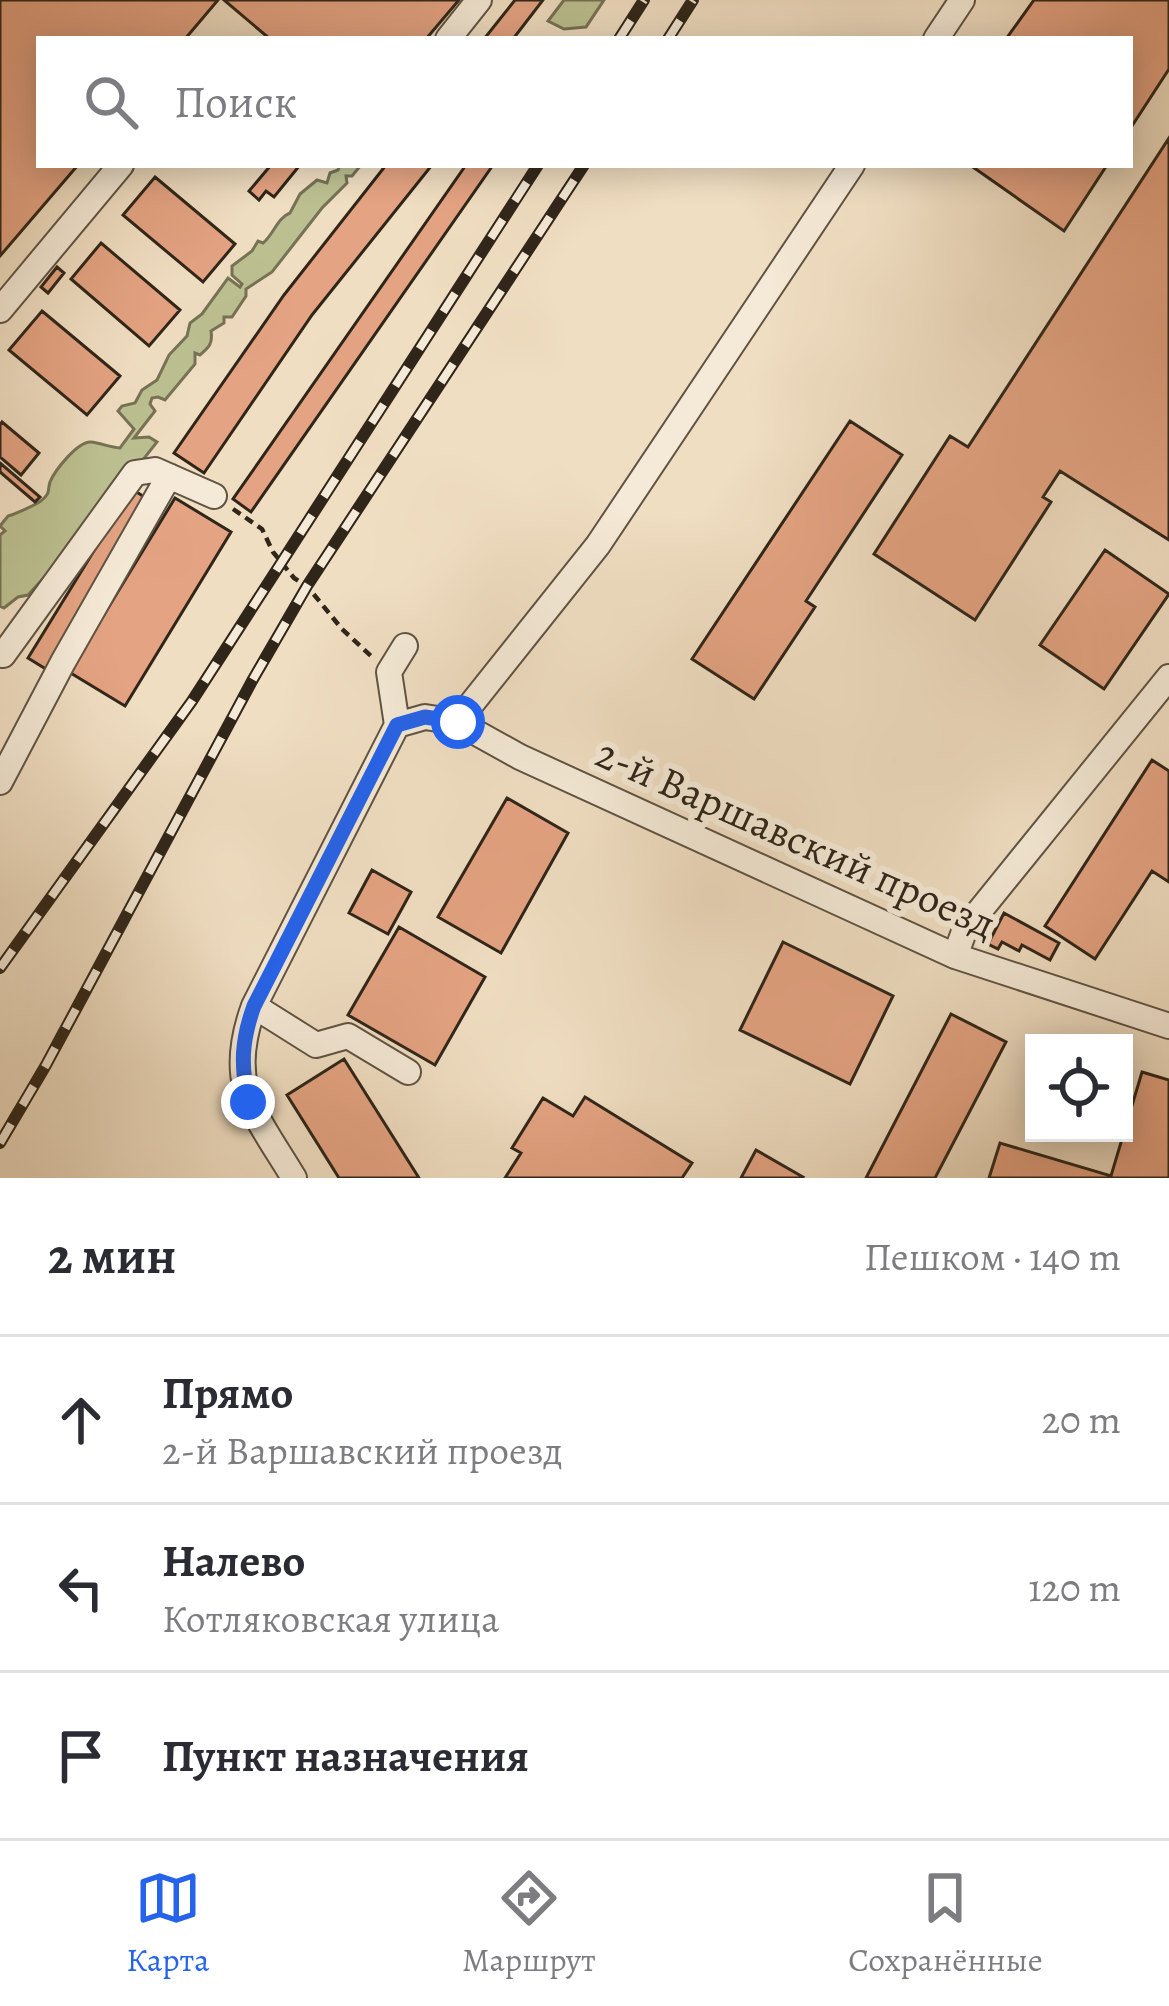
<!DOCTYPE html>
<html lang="ru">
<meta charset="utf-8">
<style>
:root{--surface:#fff;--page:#f2f2f3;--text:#2b2b33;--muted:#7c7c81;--line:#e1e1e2;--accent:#2563eb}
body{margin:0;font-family:Alegreya,serif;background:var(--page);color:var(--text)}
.controls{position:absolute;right:36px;bottom:36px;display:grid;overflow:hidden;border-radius:0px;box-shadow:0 6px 30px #0003}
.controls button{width:108px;height:108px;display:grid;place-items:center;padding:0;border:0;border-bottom:3px solid var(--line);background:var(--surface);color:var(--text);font:60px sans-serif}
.stop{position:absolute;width:36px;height:36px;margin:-27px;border:9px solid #2563eb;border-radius:50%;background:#fff}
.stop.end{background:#2563eb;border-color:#fff;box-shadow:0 3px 12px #0008}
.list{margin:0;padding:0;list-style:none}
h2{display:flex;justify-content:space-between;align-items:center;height:156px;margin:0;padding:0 48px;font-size:51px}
h2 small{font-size:39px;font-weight:400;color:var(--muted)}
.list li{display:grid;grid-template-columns:78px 1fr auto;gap:36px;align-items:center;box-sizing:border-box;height:168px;padding:0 48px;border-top:3px solid var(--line)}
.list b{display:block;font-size:45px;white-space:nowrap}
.list p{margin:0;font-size:39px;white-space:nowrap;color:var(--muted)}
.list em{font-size:39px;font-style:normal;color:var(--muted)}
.icon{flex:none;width:66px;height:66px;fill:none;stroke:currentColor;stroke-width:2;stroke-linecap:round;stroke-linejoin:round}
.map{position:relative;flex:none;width:1169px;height:1178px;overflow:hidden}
.search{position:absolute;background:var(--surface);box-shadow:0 6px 30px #0003;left:36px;right:36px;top:36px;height:132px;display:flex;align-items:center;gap:30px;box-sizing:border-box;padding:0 42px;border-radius:0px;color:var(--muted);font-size:45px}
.sheet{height:660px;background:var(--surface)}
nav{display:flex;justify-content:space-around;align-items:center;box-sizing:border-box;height:168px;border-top:3px solid var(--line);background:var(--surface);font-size:33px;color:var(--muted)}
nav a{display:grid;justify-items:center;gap:6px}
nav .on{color:var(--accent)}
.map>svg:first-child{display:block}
</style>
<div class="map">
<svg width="1169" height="1178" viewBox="0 0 1169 1178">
<rect width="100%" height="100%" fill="#f0dec2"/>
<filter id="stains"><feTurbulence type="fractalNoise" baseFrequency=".00167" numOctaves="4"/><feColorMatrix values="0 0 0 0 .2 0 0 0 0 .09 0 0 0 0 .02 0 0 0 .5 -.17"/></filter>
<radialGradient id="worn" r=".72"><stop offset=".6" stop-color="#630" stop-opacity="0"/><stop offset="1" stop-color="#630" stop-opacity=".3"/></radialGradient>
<path fill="#bcc091" stroke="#767255" stroke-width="3" d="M564 0H604L586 27 564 29 548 21Z
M340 165H361L352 176H346L347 183 322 208 272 272 246 289V296L232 317H224V323L211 331C213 344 209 347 200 355L195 353V364L165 400 158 397 152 398 150 404 155 411 134 438 149 437 157 442 87 531 28 595 18 597 4 608 0 606V535L5 531 0 526 8 516C13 515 38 504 42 500 51 492 47 492 50 482 55 470 78 441 91 442 100 443 110 447 120 448L134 429 118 411 122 406 135 403 142 390 157 380 169 355 187 336 190 323 202 314 228 278 240 287 242 284 232 275V266L252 251 258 241 263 243C274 234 277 218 290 213L300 194 317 180 327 183 330 173 338 170Z"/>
<path fill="#e4a382" stroke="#2f2519" stroke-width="3" d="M0 0H218L185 39H39V165H78L0 256Z
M224 0H459L426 39H270Z
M515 0H543L513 39H484Z
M1034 0H1169V69L1130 129V39H1006Z
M1169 138V540L1060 471 1043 497 1051 502 975 620 874 554 950 436 968 447Z
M271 165H300L274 197 266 191 259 200 249 191Z
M386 165H432L312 315 204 473 174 453 284 295Z
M466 165H493L251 512 233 499Z
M970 165H1107L1064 231Z
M155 177 235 244 203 282 123 215Z
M101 243 180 310 149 346 71 279Z
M57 267 64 273 48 293 41 287Z
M42 311 120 376 87 415 9 350Z
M850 421 902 455 806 601 815 607 754 699 692 659Z
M2 422 39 453 21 475 0 457V425Z
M0 463 40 497 35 502 0 472Z
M132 489 152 502 49 671 28 658Z
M175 498 231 532 125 706 69 672Z
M1105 550 1169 594 1104 689 1040 645Z
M1152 760 1169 771V882L1152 871 1095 959 1045 926Z
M507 798 568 833 501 953 438 917Z
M372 870 411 892 388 934 349 913Z
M1004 913 1059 943 1050 960 1022 945 1019 951 1002 942 998 949 988 944Z
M399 927 485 977 435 1065 348 1015Z
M783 942 893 996 850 1084 740 1030Z
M951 1014 1006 1042 935 1178H866Z
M344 1059 419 1178H339L287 1095Z
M1142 1072 1169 1080V1178H989L1000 1143 1111 1176Z
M585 1097 692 1163 682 1178H505L521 1153 512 1148 543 1098 573 1116Z
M756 1150 803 1177 802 1178H741Z"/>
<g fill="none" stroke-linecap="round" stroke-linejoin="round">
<g stroke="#5f5343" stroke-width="28">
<path id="minor" d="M448 39 479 0
M936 39 962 0
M0 310 121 165
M0 653 3 655 135 473 155 470 214 496
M457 722 598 545 852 165
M397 725 425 717 457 722 520 757 955 956 1169 1026
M397 725 389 672 405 646
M0 782 63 662 169 476
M955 956 965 929 1169 677
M254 1006 316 1045 348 1036 408 1072
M294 1178C255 1113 225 1085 254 1006L397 725"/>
</g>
<path stroke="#2f2519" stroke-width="4.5" stroke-dasharray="9 6" stroke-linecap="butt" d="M233 509 262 529 273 552 294 578 307 586 342 629 371 656"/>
<use href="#minor" stroke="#f5ead7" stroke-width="24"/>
<g stroke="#2f2519" stroke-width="12">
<path id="rail" d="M619 39 644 0
M668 39 693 0
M0 968 192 701 538 165
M0 1143 46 1065 252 681 307 586 584 165"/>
</g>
<use href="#rail" stroke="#f5ead7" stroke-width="8" stroke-dasharray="22" stroke-linecap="butt"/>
</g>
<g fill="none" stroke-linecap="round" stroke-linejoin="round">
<path stroke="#2563eb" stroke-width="15" d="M248 1102C241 1065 241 1042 254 1006L397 725 425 717 458 722"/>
</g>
<g text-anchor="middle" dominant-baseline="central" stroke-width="12" stroke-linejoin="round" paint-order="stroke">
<g font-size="42" fill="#2f2519" stroke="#f5ead7">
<text transform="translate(796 838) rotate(24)">2-й Варшавский проезд</text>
</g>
</g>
<rect width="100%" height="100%" filter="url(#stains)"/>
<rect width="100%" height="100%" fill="url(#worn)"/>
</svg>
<div class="controls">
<button><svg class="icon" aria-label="locate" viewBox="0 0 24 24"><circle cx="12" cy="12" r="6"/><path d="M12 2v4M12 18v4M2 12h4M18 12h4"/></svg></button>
</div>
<div class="stop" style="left:458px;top:722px"></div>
<div class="stop end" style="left:248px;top:1102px"></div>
<div class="search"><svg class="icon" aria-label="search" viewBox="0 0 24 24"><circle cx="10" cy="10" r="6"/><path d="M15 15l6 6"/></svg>Поиск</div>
</div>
<section class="sheet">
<h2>2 мин<small>Пешком · 140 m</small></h2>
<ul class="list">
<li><svg class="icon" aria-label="ahead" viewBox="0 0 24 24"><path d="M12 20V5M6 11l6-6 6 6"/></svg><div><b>Прямо</b><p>2-й Варшавский проезд</p></div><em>20 m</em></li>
<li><svg class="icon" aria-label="left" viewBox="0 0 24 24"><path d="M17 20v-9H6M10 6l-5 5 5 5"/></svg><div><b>Налево</b><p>Котляковская улица</p></div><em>120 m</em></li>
<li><svg class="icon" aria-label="arrive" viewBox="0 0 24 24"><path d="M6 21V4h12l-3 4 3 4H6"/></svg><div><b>Пункт назначения</b></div></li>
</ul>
</section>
<nav>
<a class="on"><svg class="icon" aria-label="map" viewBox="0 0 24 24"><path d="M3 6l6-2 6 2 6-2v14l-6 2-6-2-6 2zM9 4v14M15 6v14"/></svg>Карта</a>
<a><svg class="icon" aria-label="directions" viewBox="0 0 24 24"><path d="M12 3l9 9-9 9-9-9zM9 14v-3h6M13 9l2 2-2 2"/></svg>Маршрут</a>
<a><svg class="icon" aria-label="saved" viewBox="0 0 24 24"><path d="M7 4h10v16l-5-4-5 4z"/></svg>Сохранённые</a>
</nav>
